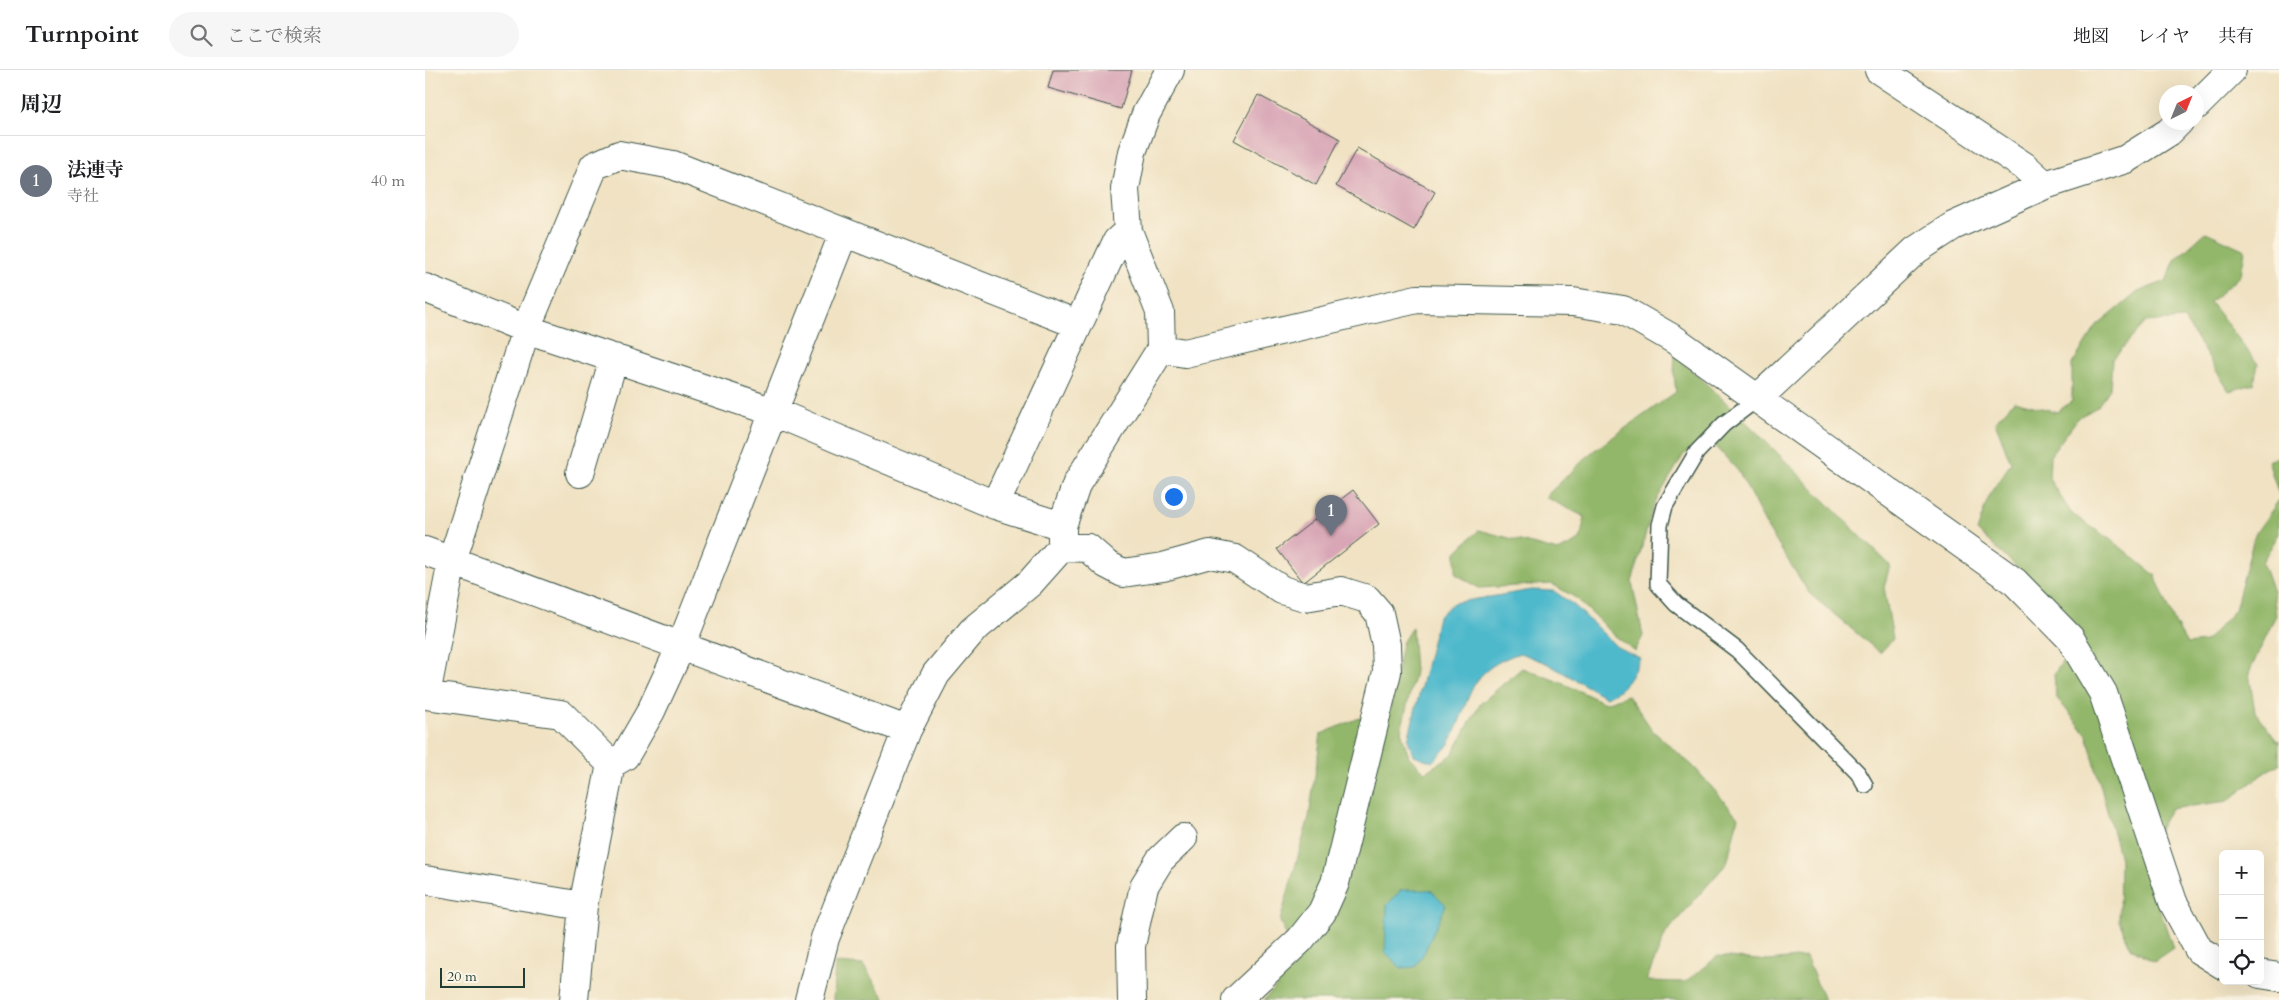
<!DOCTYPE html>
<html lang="ja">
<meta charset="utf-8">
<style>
:root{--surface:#fff;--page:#f6f6f6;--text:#202124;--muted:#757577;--line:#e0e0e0;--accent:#c8321e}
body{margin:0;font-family:Cardo,"Noto Serif JP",serif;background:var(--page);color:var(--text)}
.controls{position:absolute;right:15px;bottom:15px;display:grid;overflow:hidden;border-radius:8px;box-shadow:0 5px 20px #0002}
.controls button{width:45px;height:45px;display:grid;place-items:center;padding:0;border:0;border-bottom:1px solid var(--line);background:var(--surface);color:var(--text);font:25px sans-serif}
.compass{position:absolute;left:1734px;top:15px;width:45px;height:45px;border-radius:50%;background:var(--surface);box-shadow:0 5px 20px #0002;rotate:43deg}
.scale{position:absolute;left:15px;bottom:12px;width:85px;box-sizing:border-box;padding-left:5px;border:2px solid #1f3d34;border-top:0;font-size:14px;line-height:18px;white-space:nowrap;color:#1f3d34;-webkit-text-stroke:4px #fcf5e5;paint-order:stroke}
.you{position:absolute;left:748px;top:426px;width:18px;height:18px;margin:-12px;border:4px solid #fff;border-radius:50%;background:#1a73e8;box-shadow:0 0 0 8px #1a73e833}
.badge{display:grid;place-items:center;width:32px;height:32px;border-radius:50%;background:var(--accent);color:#fff;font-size:16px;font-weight:700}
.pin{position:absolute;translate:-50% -41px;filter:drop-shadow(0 1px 2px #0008)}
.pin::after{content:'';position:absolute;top:26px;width:18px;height:15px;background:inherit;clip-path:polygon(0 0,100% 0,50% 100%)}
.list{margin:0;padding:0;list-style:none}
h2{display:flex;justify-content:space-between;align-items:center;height:65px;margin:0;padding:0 20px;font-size:21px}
h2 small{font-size:16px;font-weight:400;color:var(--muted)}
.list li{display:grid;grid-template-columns:32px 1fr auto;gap:15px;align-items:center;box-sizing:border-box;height:90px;padding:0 20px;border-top:1px solid var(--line)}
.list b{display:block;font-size:19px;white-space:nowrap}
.list p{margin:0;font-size:16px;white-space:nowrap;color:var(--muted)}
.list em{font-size:16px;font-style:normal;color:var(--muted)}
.icon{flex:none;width:28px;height:28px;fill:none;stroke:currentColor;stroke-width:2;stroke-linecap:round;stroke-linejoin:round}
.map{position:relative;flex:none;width:1854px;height:930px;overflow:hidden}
header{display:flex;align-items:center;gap:30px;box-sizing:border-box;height:70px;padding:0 25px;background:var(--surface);border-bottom:1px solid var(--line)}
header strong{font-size:24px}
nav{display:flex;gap:28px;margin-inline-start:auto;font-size:18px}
.search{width:350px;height:45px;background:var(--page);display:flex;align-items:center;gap:12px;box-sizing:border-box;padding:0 18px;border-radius:28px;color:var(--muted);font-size:19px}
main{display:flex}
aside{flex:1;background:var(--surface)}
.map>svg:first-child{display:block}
</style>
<header>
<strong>Turnpoint</strong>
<div class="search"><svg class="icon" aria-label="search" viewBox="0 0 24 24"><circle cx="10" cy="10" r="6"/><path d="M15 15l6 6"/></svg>ここで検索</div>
<nav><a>地図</a><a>レイヤ</a><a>共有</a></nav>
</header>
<main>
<aside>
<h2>周辺<small></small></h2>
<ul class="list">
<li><span class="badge" style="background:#6b7280">1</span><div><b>法連寺</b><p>寺社</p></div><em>40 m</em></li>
</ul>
</aside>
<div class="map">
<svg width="1854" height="930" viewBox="0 0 1854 930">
<rect width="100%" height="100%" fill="#fcf5e5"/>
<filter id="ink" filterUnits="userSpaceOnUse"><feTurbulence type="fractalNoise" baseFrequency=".02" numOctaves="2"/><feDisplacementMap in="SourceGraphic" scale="10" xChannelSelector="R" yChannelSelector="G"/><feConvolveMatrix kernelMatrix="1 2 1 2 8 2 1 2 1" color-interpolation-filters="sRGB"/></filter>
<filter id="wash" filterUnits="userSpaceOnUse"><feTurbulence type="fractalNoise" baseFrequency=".0096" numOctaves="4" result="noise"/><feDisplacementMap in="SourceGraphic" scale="20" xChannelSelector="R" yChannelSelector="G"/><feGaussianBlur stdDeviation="1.12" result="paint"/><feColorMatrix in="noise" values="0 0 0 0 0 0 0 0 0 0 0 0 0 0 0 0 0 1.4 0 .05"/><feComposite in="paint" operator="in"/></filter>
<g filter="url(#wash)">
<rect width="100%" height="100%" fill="#f0e2c3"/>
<path fill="#93b76b" stroke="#597a50" d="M1781 162 1820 180 1816 205 1785 232 1833 294 1829 314 1804 321 1759 249 1721 252 1687 290 1685 319 1672 337 1653 348 1625 386 1624 409 1647 444 1689 472 1730 505 1750 553 1762 574 1780 572 1810 540 1830 464 1854 430V464L1837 492 1848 522 1851 545 1824 603 1830 642 1852 671 1854 670V694L1835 706 1803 731 1745 739 1718 790 1748 878 1729 891 1706 878 1694 851 1695 789 1662 665 1631 627 1629 604 1656 564 1627 529 1552 461 1564 425 1586 393 1570 352 1589 331 1632 342 1647 331V294L1672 256 1713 222 1741 211 1750 190Z
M1250 285C1325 352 1393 426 1465 495L1459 517 1468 569 1455 583 1384 523 1343 459 1314 402 1286 371 1259 384 1229 434 1207 512 1218 566 1210 581 1189 565 1151 528 1127 514 1054 518 1031 504V482L1054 460 1133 481 1155 470 1160 447 1120 427 1167 382 1251 322 1249 304Z
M1854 387V425L1843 391Z
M987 557 990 602 976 661 984 687 1000 702 1027 685 1055 634 1097 598 1137 613 1180 633 1203 625 1228 661 1269 697 1313 747 1302 793 1241 863 1221 911 1260 912 1293 886 1343 891 1381 887 1399 930H839L873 892 855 851 884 747 896 664 932 649 965 639 977 573Z
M410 893 438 895 461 930H408Z"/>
<path fill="#4fb9cc" stroke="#377b80" d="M1107 520 1129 521 1150 536 1192 577 1215 588C1207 606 1200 620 1181 627L1121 593 1095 583C1039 602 1048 628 1025 672 1021 679 1013 686 1007 692L989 685 983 670 1013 547 1028 533Z
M976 820H1006L1021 835 999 883 990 897 976 898 960 882 962 835Z"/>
<g id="blocks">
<path fill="#d8a6b6" d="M628 0H707L696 39 623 18Z
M833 25 915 69 891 115 809 70Z
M932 78 1010 122 989 160 911 116Z
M928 420 954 454 878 513 852 479Z"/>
</g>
</g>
<g filter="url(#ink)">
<use href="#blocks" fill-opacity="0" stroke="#3e5649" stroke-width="1"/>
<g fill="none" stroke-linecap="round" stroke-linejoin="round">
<g stroke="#3e5649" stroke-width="18">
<path id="service" d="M1332 329 1299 354 1272 382 1240 436 1235 455 1233 514 1251 534 1312 580 1433 703 1440 715"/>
</g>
<g stroke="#3e5649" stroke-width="30">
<path id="minor" d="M1454 0 1599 96 1620 115
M1772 35 1807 0
M0 218 101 259 349 342 570 435 637 456
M736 279 760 283 992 229 1148 232 1198 240 1250 270 1590 512 1645 568 1678 623 1748 832 1774 880 1798 895
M1332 329 1491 180 1528 156 1620 115 1701 89 1744 62 1754 52
M155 403 189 288
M570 435 692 171 703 161
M637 477 663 478 681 494 698 503 738 497 785 484 810 489 857 520 880 527 916 521 942 529 954 543 961 575 962 602 910 813 897 842 875 870 811 930
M0 481 482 660
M0 625 136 644 186 694
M1 625 27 491 101 259 169 96 194 85 248 95 652 254
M186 694 200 686 226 641 256 576 419 162
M0 810 158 836
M1835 904 1854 907
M149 930 158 836 186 694
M384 930 400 868 482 660 511 604 548 560 605 513 637 477V456L652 413 736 279 735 242 703 161 700 119 707 82 721 44 745 0
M707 930 706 876 719 816 735 790 758 768"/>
</g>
<use href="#service" stroke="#fff" stroke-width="15"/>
<use href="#minor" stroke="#fff" stroke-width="28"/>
</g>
</g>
</svg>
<div class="controls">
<button>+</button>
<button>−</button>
<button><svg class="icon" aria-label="locate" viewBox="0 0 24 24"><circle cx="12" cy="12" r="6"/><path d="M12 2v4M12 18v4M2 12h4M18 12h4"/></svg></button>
</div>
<svg class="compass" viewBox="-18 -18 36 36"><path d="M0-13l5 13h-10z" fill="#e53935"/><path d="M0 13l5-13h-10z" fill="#757577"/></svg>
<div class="scale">20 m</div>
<div class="you"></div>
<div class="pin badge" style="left:906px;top:466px;background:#6b7280">1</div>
</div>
</main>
